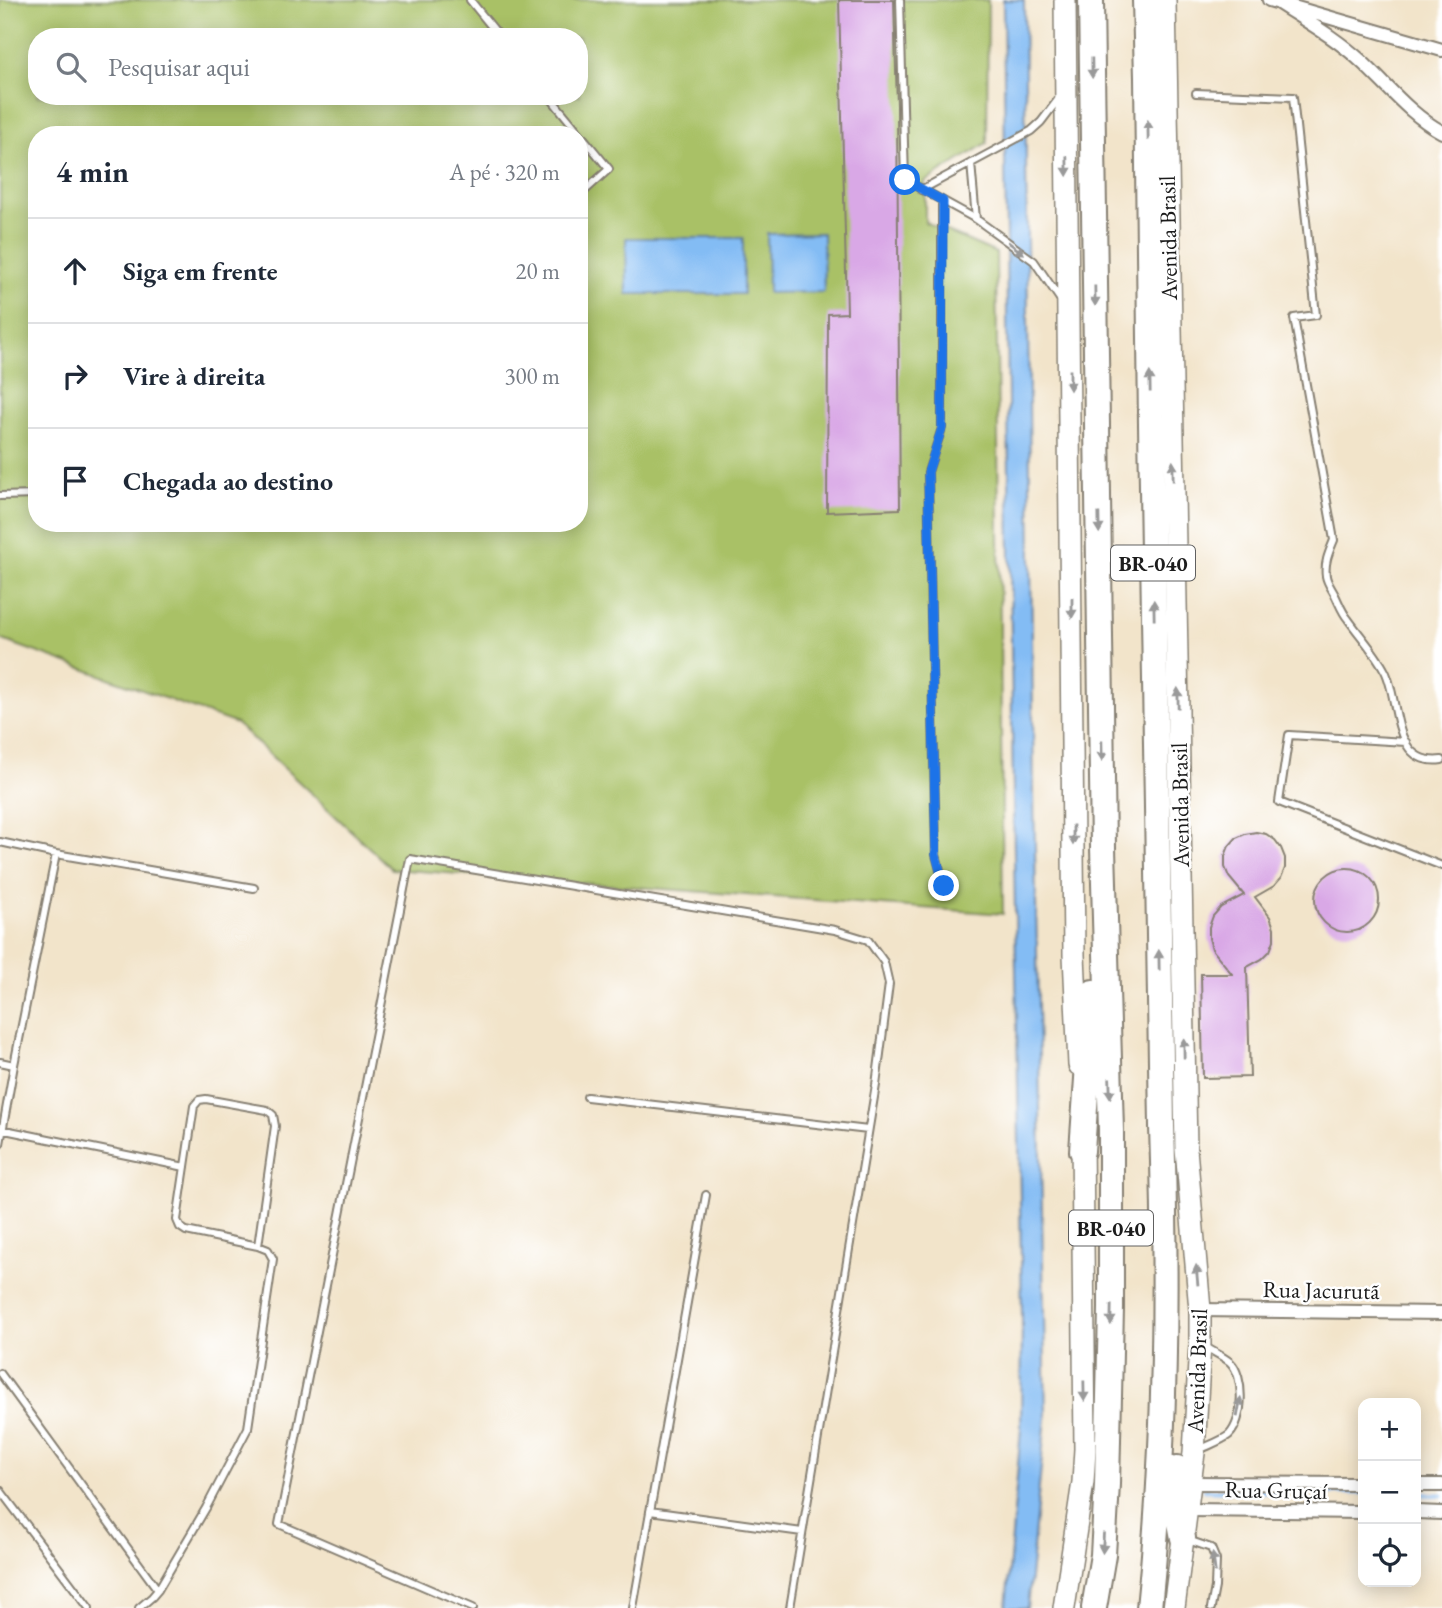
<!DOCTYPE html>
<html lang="pt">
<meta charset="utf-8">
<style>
:root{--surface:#fff;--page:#f2f2f3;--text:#1f2937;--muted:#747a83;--line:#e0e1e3}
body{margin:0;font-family:"EB Garamond",serif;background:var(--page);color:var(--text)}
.controls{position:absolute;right:21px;bottom:21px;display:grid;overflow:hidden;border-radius:14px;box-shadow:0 4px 18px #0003}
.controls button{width:63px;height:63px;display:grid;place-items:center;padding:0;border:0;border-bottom:2px solid var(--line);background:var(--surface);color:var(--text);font:35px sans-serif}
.stop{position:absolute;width:21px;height:21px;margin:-16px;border:5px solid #1a73e8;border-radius:50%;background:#fff}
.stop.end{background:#1a73e8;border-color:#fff;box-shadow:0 2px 7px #0008}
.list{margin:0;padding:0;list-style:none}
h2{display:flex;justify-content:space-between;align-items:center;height:91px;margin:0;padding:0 28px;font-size:30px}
h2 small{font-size:23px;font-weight:400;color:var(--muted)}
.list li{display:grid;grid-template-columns:46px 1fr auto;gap:21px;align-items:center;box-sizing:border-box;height:105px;padding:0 28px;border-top:2px solid var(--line)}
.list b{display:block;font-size:26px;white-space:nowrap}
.list em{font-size:23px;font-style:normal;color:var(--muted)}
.icon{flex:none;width:38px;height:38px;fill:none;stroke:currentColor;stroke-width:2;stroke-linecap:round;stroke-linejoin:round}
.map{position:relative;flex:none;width:1442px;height:1608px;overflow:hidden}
.search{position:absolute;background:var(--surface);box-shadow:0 4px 18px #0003;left:28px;top:28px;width:560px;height:77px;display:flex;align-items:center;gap:18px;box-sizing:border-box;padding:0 24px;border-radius:28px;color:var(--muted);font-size:26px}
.panel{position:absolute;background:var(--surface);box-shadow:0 4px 18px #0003;left:28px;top:126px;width:560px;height:406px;border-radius:28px}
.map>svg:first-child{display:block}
</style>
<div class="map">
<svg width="1442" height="1608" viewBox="0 0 1442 1608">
<rect width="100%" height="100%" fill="#fff"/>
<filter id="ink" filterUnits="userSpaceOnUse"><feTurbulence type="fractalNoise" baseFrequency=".0143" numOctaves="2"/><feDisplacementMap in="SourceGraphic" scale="14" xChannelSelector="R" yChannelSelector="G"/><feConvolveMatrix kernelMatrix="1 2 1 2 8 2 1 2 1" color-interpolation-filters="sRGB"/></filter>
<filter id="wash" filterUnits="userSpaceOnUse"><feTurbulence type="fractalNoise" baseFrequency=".00686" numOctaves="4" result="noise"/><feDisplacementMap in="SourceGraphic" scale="28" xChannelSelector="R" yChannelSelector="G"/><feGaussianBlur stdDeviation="1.57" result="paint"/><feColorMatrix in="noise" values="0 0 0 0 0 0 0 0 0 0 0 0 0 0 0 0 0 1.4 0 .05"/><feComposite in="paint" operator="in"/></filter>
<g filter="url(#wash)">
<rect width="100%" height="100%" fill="#f2e4ca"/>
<path fill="#a9c166" stroke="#626e41" stroke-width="2" fill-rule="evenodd" d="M0 0H988L987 143 925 182V222L996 253 1003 914 392 869 237 724 0 639ZM37 37H579V96H37ZM37 135H579V523H37Z"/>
<path fill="#83bcf4" stroke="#506c88" stroke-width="2" d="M1003 0H1024L1034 796 1046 1417 1027 1608H1006L1021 1428 1022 1319 1013 798Z
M823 233 824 292 768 293 767 234Z
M626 238H743V294H627Z"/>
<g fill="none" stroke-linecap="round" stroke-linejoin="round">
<path stroke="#83bcf4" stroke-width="4.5" d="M1204 1490 1363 1493
M1416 1494 1442 1495"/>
</g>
<g id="blocks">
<path fill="#d9a8e6" d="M839 0H894L897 106 900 509 827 512 828 314 847 313Z
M1256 832 1266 834 1275 840 1281 848 1285 858V868L1281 878 1274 886 1255 897 1270 917 1274 928V940L1270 951 1262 959 1247 967 1250 1077 1203 1078 1201 974H1232L1212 949 1209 938V927L1213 916 1221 907 1244 895 1229 877 1225 867V856L1229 846 1236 838 1245 834Z
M1315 900a32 32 0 1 1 64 0a32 32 0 1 1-64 0Z"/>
</g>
</g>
<g filter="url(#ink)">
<use href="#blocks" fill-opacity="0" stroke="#878073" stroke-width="2"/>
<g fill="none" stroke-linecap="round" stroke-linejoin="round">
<g stroke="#878073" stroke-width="10">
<path id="service" d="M470 0 500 37
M900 0 905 180 976 219 1034 261 1062 302
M1196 93 1293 97 1316 315 1294 318 1334 540C1329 552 1324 563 1326 576 1327 583 1332 589 1335 595 1339 603 1342 612 1348 619 1360 636 1375 652 1385 671 1400 700 1391 767 1442 760
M549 96 609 169 579 196
M971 163 976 219
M921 190 1031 131 1041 122 1060 97
M942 201V428L928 472 936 855 944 885
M0 496 37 495
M1406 742 1289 735 1279 802 1442 866
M0 842 56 854 14 1065 0 1144
M56 854 254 888
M0 1062 14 1065
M587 1097 868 1130
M0 1129 185 1167
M0 1373 158 1590
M1199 1450C1207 1446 1223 1440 1229 1435 1244 1420 1245 1376 1230 1362 1223 1356 1213 1352 1206 1347
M0 1490 89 1608
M650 1511 802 1532
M1188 1540 1211 1548 1216 1560 1215 1587 1211 1608
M139 1608 152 1597 158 1590 206 1508 248 1428 273 1259 268 1250 258 1246 186 1231 180 1227 177 1220 194 1106 199 1100 206 1099 267 1110 273 1115 275 1126 258 1246
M473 1608 279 1524 410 859 835 930 868 940 884 962 889 984 876 1085 790 1608
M633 1608 706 1195"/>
</g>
<g stroke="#878073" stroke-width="16">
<path id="minor" d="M1269 0 1442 50
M1277 2C1306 21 1336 38 1361 61 1387 85 1410 115 1442 132
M1200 1310 1442 1313
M1190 1483 1363 1484
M1416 1485H1442
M1188 1510 1363 1512
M1416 1512 1442 1513"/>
</g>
<g stroke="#878073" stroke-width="24">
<path id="trunk" d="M1065 0 1074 955 1079 1065
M1165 0 1186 1149 1200 1310V1344L1194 1453 1174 1608
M1064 1608 1083 1482 1085 1449 1082 1136"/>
</g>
<g stroke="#878073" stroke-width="28">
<path id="motorway" d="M1091 0 1103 848 1111 1130V1308L1107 1484 1103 1555 1094 1608
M1145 0 1147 78 1151 424 1162 1126C1167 1287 1166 1447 1149 1608
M1082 1151 1093 992
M1177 1468 1176 1502 1183 1538"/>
</g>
<use href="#service" stroke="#fff" stroke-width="6"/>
<use href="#minor" stroke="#fff" stroke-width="12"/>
<use href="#trunk" stroke="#fff" stroke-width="21"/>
<use href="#motorway" stroke="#fff" stroke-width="24"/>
</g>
<defs><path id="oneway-solid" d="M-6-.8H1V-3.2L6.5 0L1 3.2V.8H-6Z" transform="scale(1.75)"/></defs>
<g fill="#999">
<use href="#oneway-solid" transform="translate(1092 68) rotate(89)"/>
<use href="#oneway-solid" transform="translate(1148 130) rotate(-91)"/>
<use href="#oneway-solid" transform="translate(1067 166) rotate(89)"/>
<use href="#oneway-solid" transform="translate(1016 248) rotate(37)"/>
<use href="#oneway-solid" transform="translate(1095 296) rotate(89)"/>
<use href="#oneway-solid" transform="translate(1070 380) rotate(90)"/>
<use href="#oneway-solid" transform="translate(1150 382) rotate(-91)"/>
<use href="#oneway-solid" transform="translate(1173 471) rotate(-91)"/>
<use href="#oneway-solid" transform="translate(1099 523) rotate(89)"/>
<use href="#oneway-solid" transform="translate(1072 608) rotate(90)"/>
<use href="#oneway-solid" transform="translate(1154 610) rotate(-91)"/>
<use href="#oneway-solid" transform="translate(1178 698) rotate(-91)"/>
<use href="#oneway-solid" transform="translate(1102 751) rotate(89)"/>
<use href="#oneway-solid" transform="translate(1073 835) rotate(90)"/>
<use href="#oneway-solid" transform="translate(1159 960) rotate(-91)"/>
<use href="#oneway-solid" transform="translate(1184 1048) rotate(-91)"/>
<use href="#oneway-solid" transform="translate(1110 1088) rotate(88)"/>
<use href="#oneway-solid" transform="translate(1197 1275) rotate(-95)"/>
<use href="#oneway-solid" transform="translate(1111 1315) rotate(91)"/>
<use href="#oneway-solid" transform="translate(1084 1391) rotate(89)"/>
<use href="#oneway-solid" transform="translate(1239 1407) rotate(-80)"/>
<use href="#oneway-solid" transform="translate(1103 1543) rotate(93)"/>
<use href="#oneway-solid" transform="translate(1214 1563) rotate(-98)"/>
</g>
</g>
<g fill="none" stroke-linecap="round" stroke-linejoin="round" filter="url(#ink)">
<path stroke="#1a73e8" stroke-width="9" d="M905 180 943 201 942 428 928 472 936 855 944 886"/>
</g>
<g text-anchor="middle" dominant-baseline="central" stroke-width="5" stroke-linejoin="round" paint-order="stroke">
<g fill="#fff" stroke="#606060" stroke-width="2">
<rect x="1111" y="545.5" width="84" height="35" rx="5"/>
<rect x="1069" y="1210.5" width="84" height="35" rx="5"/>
</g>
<g font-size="21" font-weight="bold" fill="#1c1c1c">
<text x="1153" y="563">BR-040</text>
<text x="1111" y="1228">BR-040</text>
</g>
<g font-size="23" fill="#1c1c1c" stroke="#fff">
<text transform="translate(1168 238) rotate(-91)">Avenida Brasil</text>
<text transform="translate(1180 805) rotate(-91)">Avenida Brasil</text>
<text transform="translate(1321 1290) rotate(1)">Rua Jacurutã</text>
<text transform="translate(1197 1371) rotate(-88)">Avenida Brasil</text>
<text transform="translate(1276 1490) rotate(1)">Rua Gruçaí</text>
</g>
</g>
</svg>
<div class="controls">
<button>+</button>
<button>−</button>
<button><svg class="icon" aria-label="locate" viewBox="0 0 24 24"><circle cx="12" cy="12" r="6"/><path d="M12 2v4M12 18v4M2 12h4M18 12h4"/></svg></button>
</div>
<div class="stop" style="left:905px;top:180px"></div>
<div class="stop end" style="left:944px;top:886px"></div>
<div class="search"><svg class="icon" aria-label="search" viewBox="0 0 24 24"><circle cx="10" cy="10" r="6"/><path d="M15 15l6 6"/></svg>Pesquisar aqui</div>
<section class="panel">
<h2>4 min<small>A pé · 320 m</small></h2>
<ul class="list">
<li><svg class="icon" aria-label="ahead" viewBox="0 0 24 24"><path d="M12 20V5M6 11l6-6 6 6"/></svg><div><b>Siga em frente</b></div><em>20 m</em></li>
<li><svg class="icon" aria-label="right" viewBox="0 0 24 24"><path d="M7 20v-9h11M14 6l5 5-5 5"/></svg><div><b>Vire à direita</b></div><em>300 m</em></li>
<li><svg class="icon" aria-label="arrive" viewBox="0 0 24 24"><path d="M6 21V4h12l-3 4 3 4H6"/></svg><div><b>Chegada ao destino</b></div></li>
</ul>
</section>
</div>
